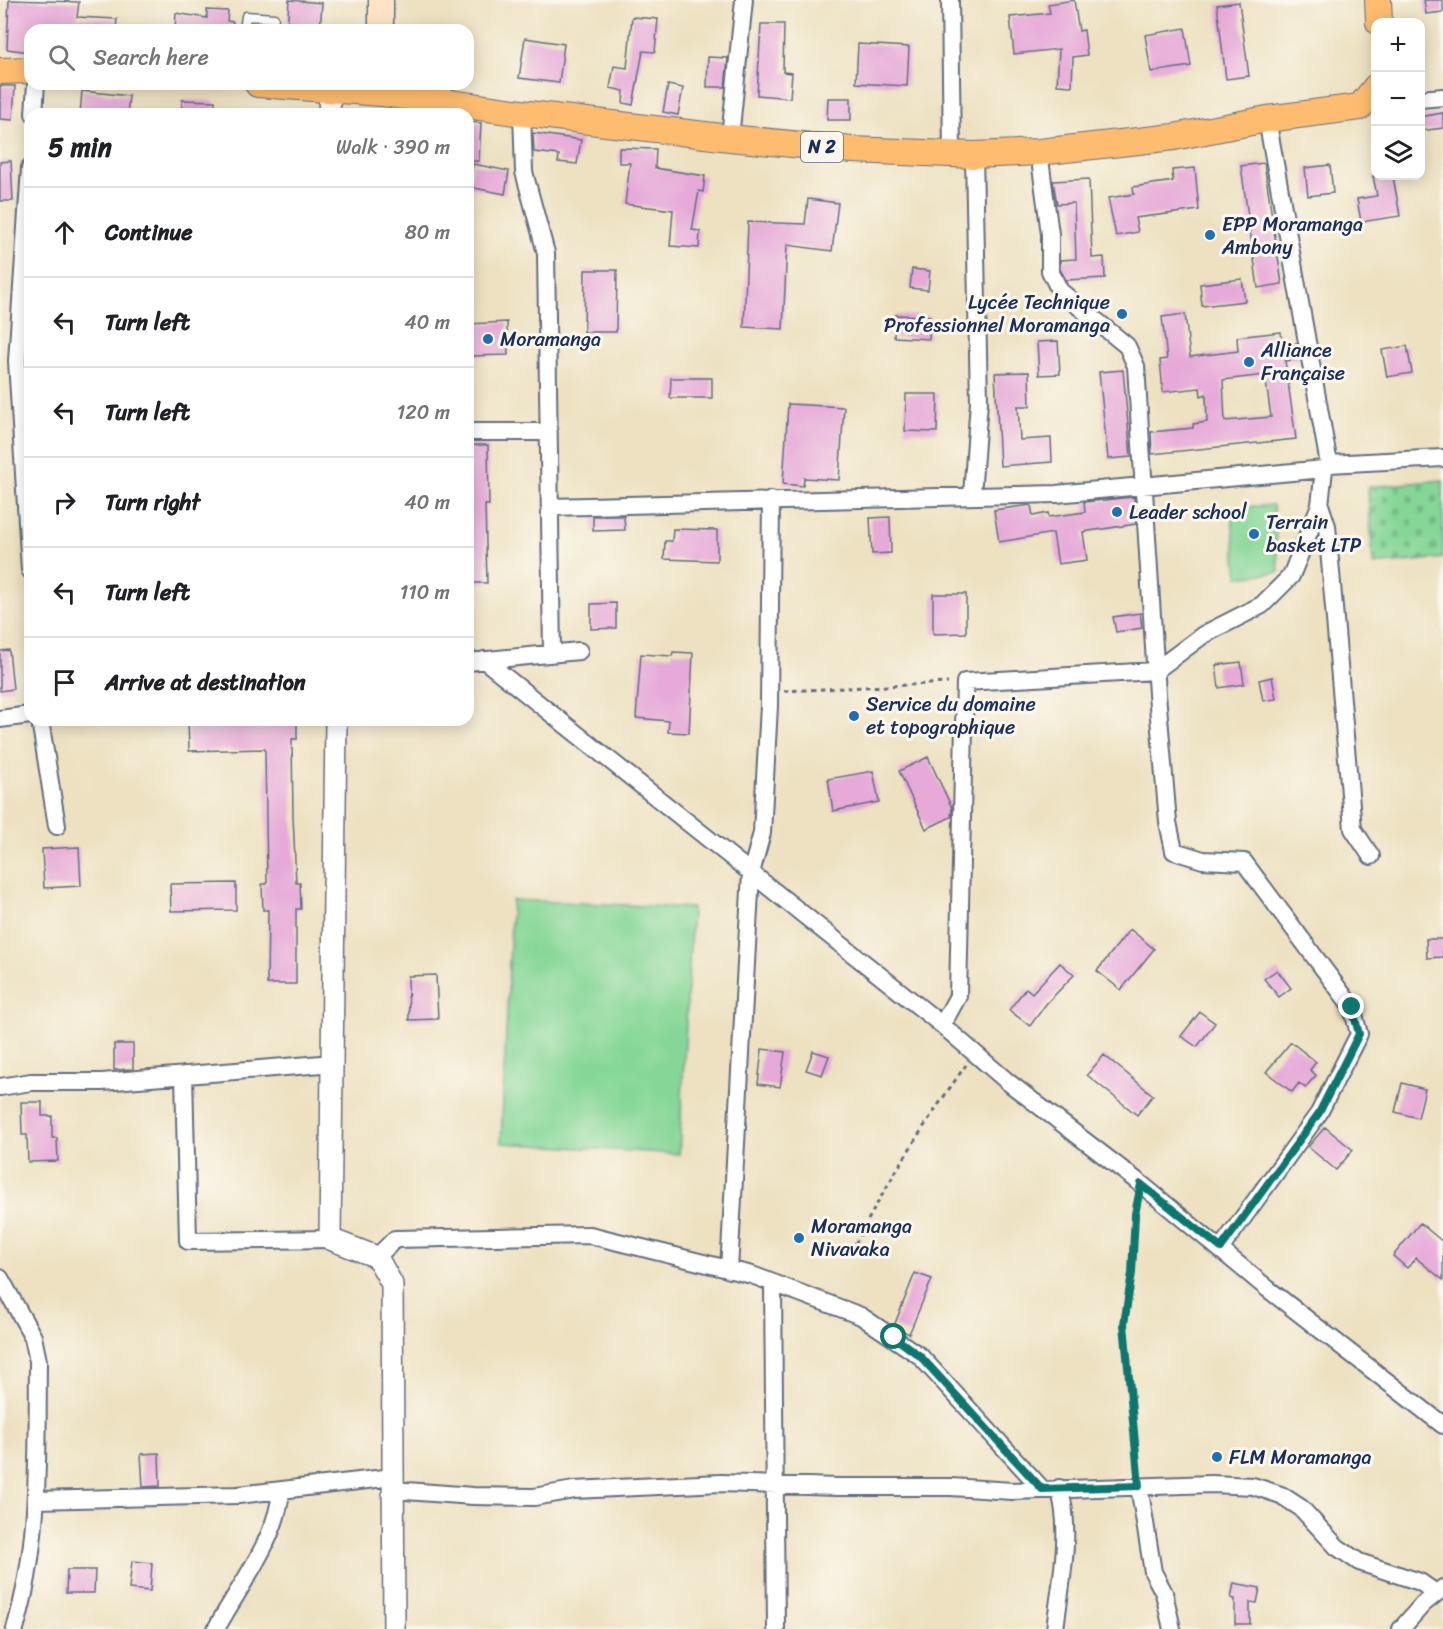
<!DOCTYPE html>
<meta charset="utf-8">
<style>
:root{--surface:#fff;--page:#f2f2f2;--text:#202124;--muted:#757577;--line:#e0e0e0}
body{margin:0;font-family:Sriracha,sans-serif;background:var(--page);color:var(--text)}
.controls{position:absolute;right:18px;top:18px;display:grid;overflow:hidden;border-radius:12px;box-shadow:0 3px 15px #0003}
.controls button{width:54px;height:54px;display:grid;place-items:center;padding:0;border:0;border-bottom:2px solid var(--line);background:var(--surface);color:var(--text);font:30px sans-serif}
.stop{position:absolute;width:18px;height:18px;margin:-14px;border:4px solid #0f766e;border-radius:50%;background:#fff}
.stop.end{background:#0f766e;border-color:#fff;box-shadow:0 2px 6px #0008}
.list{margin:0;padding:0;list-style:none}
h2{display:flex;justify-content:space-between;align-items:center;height:78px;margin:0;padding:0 24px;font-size:26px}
h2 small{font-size:20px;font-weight:400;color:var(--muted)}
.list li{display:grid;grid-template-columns:39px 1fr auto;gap:18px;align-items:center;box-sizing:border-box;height:90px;padding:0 24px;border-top:2px solid var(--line)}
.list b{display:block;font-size:22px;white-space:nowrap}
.list em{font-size:20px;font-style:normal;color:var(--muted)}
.icon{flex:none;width:33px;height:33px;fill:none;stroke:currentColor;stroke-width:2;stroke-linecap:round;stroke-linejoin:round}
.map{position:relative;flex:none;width:1443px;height:1629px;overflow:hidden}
.search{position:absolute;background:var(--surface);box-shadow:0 3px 15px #0003;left:24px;top:24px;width:450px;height:66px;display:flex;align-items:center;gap:15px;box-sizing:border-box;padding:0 21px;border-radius:18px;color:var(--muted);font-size:22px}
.panel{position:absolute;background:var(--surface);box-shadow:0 3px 15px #0003;left:24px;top:108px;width:450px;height:618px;border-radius:18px}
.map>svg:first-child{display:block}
</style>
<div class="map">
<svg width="1443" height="1629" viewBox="0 0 1443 1629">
<defs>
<pattern id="cemetery-stones" width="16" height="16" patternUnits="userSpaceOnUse" patternTransform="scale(1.5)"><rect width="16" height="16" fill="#86d797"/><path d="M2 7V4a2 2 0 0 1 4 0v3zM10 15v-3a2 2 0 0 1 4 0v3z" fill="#73b985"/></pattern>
</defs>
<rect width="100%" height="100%" fill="#fbf7ec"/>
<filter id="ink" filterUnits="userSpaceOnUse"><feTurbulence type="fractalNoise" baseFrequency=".0167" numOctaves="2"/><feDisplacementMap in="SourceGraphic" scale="12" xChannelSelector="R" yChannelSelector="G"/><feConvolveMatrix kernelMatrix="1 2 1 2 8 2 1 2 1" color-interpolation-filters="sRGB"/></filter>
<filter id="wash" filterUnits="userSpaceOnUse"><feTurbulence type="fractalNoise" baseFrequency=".008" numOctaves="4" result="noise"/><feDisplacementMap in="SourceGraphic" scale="24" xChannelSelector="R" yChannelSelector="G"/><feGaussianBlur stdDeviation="1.35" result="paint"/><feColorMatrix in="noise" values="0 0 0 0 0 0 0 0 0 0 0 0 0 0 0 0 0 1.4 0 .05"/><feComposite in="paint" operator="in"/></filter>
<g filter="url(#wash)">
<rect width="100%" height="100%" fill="#ede1c1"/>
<path fill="url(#cemetery-stones)" stroke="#50837a" stroke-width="1.5" d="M1443 480V558L1373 565 1368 487Z"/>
<path fill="#86d797" stroke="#50837a" stroke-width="1.5" d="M1273 505 1279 572 1238 577 1231 508Z
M512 900 692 908 679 1154 501 1143Z"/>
<g id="blocks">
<path fill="#e6a9d8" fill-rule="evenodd" d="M9 0 79 2 77 17 117 19 116 30H30V52L7 49Z
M289 0 322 3 320 30H287Z
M1074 0 1079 31 1084 30 1087 55 1073 57 1072 86 1057 85 1059 49 1014 54 1010 17 1050 13 1048 4Z
M1424 0H1443V12L1426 14Z
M1239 2 1249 76 1226 79 1217 5Z
M207 10 228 11 227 21 233 22V30H175L176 13 207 18Z
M632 17 658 19 655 52 643 51 633 105 623 103 624 91 610 88 614 66 627 68Z
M761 24H784L783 72 792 73 790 98 757 95Z
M1185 28 1191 66 1151 72 1145 35Z
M525 38 564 44 559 83 519 78Z
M858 44 909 47 907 86 856 83Z
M708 57 728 58 725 87H707Z
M668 85 683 88 678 115 663 112Z
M0 86H15L13 120 0 119Z
M82 91 129 96 127 114H80Z
M828 98H851V120H827Z
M182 100 215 101V114H182Z
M1443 113V128L1420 131V117Z
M468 122 481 123 479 161H468Z
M533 133 581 140 577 164 558 162 559 155 534 152Z
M619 148 656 149 655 168 705 176 703 192 699 191 692 230 700 231 699 248 670 246 673 210 625 204 630 163H619Z
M11 161 13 201H0V162Z
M1264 163 1282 284 1258 288 1241 166Z
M473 164 509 171 505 194 469 187Z
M1330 165 1333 193 1308 196 1305 168Z
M1195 168 1199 210 1135 218 1138 232 1116 236 1108 198 1134 194 1133 187 1173 181 1172 170Z
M1373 176H1393L1400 216 1361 222 1357 199 1377 196Z
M1089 179 1092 258 1104 257 1105 278 1066 280 1060 269V260L1076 259 1074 203 1057 204 1053 181Z
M808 199 838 203 832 251 787 245 783 329 744 327 748 222 805 224Z
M912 269 930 271 928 290 910 288Z
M585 270H617L616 332H584Z
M1242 279 1245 301 1202 306 1200 284Z
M1185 314 1190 357 1238 351 1237 337 1281 332 1282 345 1297 343 1300 359 1285 361 1296 439 1152 454 1151 432 1193 428V424L1207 422 1206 394 1201 396 1200 388 1163 392 1160 360 1167 359 1162 317ZM1265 375 1271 417 1225 421 1223 380Z
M895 315 930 316 929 339 894 337Z
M507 322 508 355 468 356V324Z
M1058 341 1060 374 1039 375 1037 342Z
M1407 346 1412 373 1387 377 1382 350Z
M1123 370 1131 457 1108 459 1099 372Z
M1029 372 1030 406H1018L1020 440 1051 438 1052 462 1000 466 995 373Z
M671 378H712V398H670Z
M906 394H938L937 432 905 431Z
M788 404 844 407 839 480 804 478 803 486 783 484Z
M468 445H488L489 505H485L487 583H468Z
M1134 497 1136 524 1083 532 1087 560 1058 564 1053 533 999 542 994 510 1031 505 1033 516 1048 513 1049 517 1085 512 1084 502Z
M593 516H624L625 530 593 531Z
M890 517 891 553 872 554 870 518Z
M673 529 717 530V561L664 559 665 541H672Z
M933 594H966V633L933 634Z
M616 603V628L591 629V604Z
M1140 613 1142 628 1116 632 1113 617Z
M9 650 13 689 0 691V651Z
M673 652 693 653 689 733 668 732 669 721 636 718 641 654 672 656Z
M1241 662 1244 684 1219 688 1216 665Z
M1272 677 1276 699 1263 701 1259 680Z
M188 720H297V739H292L293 816 296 883H300L301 909H296V984H267L268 910H263L262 884H267L265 749 189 751Z
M928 757 952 808 951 817 926 829 899 771Z
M873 771 879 802 833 811 828 779Z
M79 847 81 886 44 888 42 849Z
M236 883V910L171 911 170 884Z
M1130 929 1154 949 1121 990 1097 971Z
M1426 939H1443V957L1427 958Z
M1060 963 1074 975 1046 1004 1030 1026 1009 1010 1026 988 1032 993Z
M1277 970 1291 988 1279 997 1264 979Z
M436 975 438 1019 409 1020 408 976Z
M1200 1012 1215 1023 1197 1047 1181 1036Z
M1291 1042 1316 1062 1310 1070 1316 1075 1305 1088 1299 1083 1292 1092 1266 1072Z
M114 1044H133V1069L114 1070Z
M762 1049 785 1052 780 1087 758 1084Z
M813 1051 829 1056 822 1075 806 1070Z
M1104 1055 1153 1095 1137 1115 1087 1075Z
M1402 1083 1425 1089 1418 1118 1395 1112Z
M21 1102H42V1116H52V1138H57L58 1161 28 1162 27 1135H22Z
M1325 1127 1353 1150 1336 1170 1308 1147Z
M1420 1223 1443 1242V1280L1416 1258 1407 1268 1393 1256Z
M915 1273 932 1279 909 1334 894 1326Z
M159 1453 160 1486 143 1487 141 1454Z
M132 1561 152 1563 150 1591 129 1589Z
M67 1570H95L94 1593H66Z
M1234 1583 1260 1588 1257 1603 1250 1602V1624H1235V1599L1231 1598Z"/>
</g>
</g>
<g filter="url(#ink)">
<use href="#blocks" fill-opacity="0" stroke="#646d81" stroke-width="1.5"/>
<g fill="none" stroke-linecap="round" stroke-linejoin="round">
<g stroke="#646d81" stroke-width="11">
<path id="service" d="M244 30 246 16 274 18"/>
</g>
<g stroke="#646d81" stroke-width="20">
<path id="minor" d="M950 0 952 154
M1420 99 1443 97
M522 113 524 172 546 253 552 653
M34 114 36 84
M1267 119 1329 464
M730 138 744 0
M1039 152 1050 234V271L1060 291 1127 346 1136 366 1157 694 1168 822 1174 851 1203 860 1244 862 1352 1007 1359 1034 1319 1113 1221 1248
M30 168 17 361 30 570
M468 432H548
M972 495 979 402 974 155
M1320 505 1327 526 1353 829 1371 856
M550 507 1056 494 1324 469 1329 464 1443 458
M484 660 942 1025 1008 1082 1141 1184 1268 1289 1443 1425
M468 662 579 651
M0 719 30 715
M40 720 57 826
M942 1025 958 996 965 682 1155 671 1203 635 1262 605 1291 576 1320 505 1324 469
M184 1075 188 1241 330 1239
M0 1087 31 1082H102L334 1063
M377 1257 395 1239 590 1235 752 1275 861 1316 920 1356 1042 1489
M729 1270 751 873 762 833 769 706 771 500
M0 1278 33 1337 38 1361C37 1451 41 1542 15 1629
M773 1284 776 1629
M1139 1486 1153 1572 1164 1593 1172 1629
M393 1490 473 1496 534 1497 574 1490 721 1483 837 1487H951L1012 1491 1212 1484 1253 1486 1281 1495 1301 1508 1337 1547 1359 1562 1420 1582 1436 1593
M36 1500 238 1495 393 1477
M216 1629C239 1586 278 1538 281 1490
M1055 1629C1060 1585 1073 1531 1059 1488
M1401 1629 1423 1604 1443 1588"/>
</g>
<g stroke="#646d81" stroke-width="24">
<path id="tertiary" d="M329 114 330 90
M336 720 330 1239 377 1257 392 1284 394 1629"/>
</g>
<g stroke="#646d81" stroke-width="27">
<path id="secondary" d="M381 30V0"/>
</g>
<g stroke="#646d81" stroke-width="28">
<path id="primary" d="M1378 0 1379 22
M0 71 30 70
M258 84 381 93 522 113 730 138 853 150 974 155 1039 152 1174 137 1267 119 1360 107 1376 87"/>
</g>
<path stroke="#646d81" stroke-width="3" stroke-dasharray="4.5 4.5" stroke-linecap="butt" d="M784 691 948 683
M851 1252C885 1186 923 1125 966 1065
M1138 1471 1123 1324 1132 1273 1138 1200"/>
<use href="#service" stroke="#fff" stroke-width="8"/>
<use href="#minor" stroke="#fff" stroke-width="16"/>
<use href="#tertiary" stroke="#fff" stroke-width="21"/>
<use href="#secondary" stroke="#fee4c5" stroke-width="24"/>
<use href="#primary" stroke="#fdbc6f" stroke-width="26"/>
</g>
</g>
<g fill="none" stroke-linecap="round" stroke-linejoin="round" filter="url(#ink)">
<path stroke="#0f766e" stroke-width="8" d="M894 1337 920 1356 1042 1489 1139 1486 1124 1324 1132 1273 1135 1214 1141 1184 1221 1248 1319 1113 1359 1034 1352 1007"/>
</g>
<g fill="#1f6fb2" stroke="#fbf7ec" stroke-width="2">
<circle cx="1210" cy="235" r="6"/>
<circle cx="1122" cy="314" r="6"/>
<circle cx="488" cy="339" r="6"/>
<circle cx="1249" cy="362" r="6"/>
<circle cx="1117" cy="512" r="6"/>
<circle cx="1254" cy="534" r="6"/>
<circle cx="854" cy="716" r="6"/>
<circle cx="799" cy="1238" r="6"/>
<circle cx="1217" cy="1457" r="6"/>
</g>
<g text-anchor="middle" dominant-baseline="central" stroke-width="6" stroke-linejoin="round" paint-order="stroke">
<rect fill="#fbf7ec" stroke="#5e6b89" stroke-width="1.5" x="801" y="132" width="42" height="30" rx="4.5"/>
<g font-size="18" font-weight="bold" fill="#1b2f5e">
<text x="822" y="147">N 2</text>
</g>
<g font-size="20" fill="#1b2f5e" stroke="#fbf7ec" text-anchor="start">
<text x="1222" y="224">EPP Moramanga<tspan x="1222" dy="23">Ambony</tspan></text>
<text x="1110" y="302" text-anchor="end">Lycée Technique<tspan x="1110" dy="23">Professionnel Moramanga</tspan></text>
<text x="500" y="339">Moramanga</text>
<text x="1261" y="350">Alliance<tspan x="1261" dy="23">Française</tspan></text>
<text x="1129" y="512">Leader school</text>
<text x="1266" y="522">Terrain<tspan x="1266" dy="23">basket LTP</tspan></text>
<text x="866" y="704">Service du domaine<tspan x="866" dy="23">et topographique</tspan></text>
<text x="811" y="1226">Moramanga<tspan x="811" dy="23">Nivavaka</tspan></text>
<text x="1229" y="1457">FLM Moramanga</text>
</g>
</g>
</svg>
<div class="controls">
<button>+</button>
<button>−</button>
<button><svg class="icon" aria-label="layers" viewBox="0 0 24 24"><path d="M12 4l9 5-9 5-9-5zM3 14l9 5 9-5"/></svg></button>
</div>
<div class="stop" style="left:894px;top:1337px"></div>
<div class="stop end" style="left:1352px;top:1007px"></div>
<div class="search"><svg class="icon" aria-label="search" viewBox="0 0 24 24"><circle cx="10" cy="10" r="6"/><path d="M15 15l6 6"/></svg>Search here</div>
<section class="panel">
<h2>5 min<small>Walk · 390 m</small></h2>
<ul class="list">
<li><svg class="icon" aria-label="ahead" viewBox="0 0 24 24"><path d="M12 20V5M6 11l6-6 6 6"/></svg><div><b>Continue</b></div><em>80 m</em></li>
<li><svg class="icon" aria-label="left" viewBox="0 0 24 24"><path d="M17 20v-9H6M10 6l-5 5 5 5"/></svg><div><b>Turn left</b></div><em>40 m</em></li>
<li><svg class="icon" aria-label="left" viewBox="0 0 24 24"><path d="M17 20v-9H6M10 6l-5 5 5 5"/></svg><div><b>Turn left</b></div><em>120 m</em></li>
<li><svg class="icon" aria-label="right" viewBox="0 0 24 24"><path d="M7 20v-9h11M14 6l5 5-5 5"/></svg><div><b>Turn right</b></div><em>40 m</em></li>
<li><svg class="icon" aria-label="left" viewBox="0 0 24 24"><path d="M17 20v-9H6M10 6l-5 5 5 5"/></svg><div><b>Turn left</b></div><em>110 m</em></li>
<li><svg class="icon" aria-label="arrive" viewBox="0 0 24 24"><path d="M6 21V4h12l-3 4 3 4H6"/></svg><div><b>Arrive at destination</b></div></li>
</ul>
</section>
</div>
